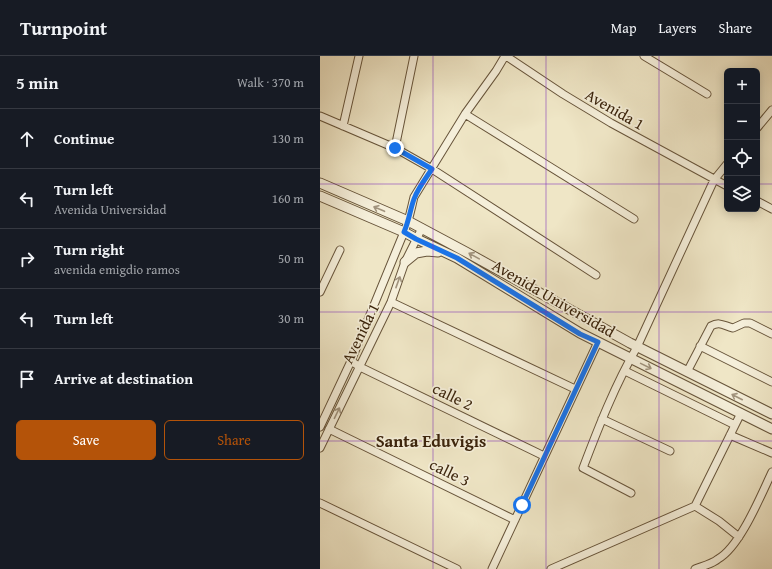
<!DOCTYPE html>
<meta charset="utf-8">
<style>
:root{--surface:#171b24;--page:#242831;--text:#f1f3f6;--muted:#9ea1a6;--line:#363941;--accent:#b45309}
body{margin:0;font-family:"Gentium Book Plus",serif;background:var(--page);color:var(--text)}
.controls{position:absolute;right:12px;top:12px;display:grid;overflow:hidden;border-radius:6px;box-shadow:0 2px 10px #0003}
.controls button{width:36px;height:36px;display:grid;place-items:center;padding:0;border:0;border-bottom:1px solid var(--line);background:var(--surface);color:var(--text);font:20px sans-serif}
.stop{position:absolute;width:12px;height:12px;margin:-9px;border:3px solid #1a73e8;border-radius:50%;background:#fff}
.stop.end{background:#1a73e8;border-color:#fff;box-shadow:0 1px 4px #0008}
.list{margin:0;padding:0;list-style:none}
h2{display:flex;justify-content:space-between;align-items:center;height:52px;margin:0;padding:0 16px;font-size:17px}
h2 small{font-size:13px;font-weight:400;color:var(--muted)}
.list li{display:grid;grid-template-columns:26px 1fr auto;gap:12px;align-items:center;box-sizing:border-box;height:60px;padding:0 16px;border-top:1px solid var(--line)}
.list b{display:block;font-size:15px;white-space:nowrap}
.list p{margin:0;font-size:13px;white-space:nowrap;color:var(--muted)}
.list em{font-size:13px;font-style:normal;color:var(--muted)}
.actions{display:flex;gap:8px;padding:12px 16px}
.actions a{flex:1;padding:9px 0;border:1px solid var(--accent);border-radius:6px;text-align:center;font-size:14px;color:var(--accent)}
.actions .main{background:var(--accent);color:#fff}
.icon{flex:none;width:22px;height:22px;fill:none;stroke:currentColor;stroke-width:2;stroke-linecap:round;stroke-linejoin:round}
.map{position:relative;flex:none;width:452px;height:513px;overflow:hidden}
header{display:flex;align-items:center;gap:24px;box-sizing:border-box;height:56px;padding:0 20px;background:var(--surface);border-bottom:1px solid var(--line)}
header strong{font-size:19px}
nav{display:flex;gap:22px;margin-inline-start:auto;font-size:14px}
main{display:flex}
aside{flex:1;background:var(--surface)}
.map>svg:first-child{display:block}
</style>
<header>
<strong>Turnpoint</strong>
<nav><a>Map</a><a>Layers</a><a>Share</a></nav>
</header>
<main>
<aside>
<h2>5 min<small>Walk · 370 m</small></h2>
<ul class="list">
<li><svg class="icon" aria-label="ahead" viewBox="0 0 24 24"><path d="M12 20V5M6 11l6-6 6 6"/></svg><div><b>Continue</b></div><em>130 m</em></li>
<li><svg class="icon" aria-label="left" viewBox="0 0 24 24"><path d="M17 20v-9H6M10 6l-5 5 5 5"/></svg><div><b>Turn left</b><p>Avenida Universidad</p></div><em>160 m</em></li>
<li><svg class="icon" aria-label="right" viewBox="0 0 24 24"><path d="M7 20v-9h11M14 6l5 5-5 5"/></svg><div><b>Turn right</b><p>avenida emigdio ramos</p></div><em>50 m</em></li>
<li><svg class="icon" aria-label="left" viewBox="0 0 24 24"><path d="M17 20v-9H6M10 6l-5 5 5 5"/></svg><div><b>Turn left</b></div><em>30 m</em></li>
<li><svg class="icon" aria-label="arrive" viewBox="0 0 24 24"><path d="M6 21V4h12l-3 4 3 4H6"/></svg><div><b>Arrive at destination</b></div></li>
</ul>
<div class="actions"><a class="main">Save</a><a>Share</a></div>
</aside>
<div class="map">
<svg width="452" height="513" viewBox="0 0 452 513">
<rect width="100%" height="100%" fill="#efe6c6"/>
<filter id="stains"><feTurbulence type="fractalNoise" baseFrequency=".005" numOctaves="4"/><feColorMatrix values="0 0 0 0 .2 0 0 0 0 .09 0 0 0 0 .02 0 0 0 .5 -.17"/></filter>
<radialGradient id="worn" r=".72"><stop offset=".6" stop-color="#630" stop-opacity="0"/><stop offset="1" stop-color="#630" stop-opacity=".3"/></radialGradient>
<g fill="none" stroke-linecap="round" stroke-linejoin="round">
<g stroke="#67543a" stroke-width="9">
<path id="minor" d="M186 0 243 38 291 67 407 130
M324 0 387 38
M145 58 314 163
M0 60 75 92 112 113 276 219
M23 70 39 0
M437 72 452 54
M75 92 94 0
M437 145 452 153
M0 236 20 194
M71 246 255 333
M380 290 452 326
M31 305 40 311 224 400
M305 315 415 369
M367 316 391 270C400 265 404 270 413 272L424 267H430L452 278
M282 363 350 395
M0 371 31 305 84 176C89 165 91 153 94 141L145 58 176 15 185 0
M9 373 195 464
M410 379 452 397
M0 392 71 246 85 206 102 172
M311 437 263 412C279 370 295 329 317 291L394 124 407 108
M0 447 137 513
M375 450 421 357
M172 513 278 286
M231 513 375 450 399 465 419 481
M375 513C383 510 392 508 398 503 420 491 441 439 452 416"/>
</g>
<g stroke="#67543a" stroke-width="11">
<path id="tertiary" d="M0 127 88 165 146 196 310 287 452 358
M0 140 84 176 97 183 137 202 260 277 452 373
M85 206 96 197 107 195 118 196"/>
</g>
<use href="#minor" stroke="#f5efda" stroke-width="7"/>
<use href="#tertiary" stroke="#f5efda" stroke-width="9"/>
</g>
<defs><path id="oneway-shaft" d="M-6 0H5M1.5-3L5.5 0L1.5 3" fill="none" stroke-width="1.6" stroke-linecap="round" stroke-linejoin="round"/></defs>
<g stroke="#a1937d">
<use href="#oneway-shaft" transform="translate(59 153) rotate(-157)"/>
<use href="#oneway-shaft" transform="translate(154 200) rotate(-151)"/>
<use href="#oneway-shaft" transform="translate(78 226) rotate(-70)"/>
<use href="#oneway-shaft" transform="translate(326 310) rotate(26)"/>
<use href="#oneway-shaft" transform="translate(417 341) rotate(-153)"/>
<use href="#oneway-shaft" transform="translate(17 357) rotate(-64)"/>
</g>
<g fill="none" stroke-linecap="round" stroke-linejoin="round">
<path stroke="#1a73e8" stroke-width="5" d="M75 92 112 113C106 122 98 132 94 143 90 154 89 165 84 176L96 183 137 202 260 278 278 286 202 449"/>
</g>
<path fill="none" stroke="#7b2cbf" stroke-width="1" stroke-opacity="0.55" d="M113 0V513M226 0V513M339 0V513M0 128H407M437 128H452M0 256H452M0 385H452"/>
<g text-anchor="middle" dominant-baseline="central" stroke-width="3.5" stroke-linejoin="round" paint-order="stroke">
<g font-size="16" fill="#3a230b" stroke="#f5efda">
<text transform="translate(295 53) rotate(30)">Avenida 1</text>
<text transform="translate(234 242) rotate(30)">Avenida Universidad</text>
<text transform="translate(40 277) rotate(-64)">Avenida 1</text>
<text transform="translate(133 340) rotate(26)">calle 2</text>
<text transform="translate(130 416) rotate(26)">calle 3</text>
</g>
<g font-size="17" font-weight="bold" fill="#3a230b" stroke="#f5efda">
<text x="111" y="384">Santa Eduvigis</text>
</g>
</g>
<rect width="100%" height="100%" filter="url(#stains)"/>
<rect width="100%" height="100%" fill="url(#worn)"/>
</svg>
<div class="controls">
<button>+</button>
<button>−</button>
<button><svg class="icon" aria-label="locate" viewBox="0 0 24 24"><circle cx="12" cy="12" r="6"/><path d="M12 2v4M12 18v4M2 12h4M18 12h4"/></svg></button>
<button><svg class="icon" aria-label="layers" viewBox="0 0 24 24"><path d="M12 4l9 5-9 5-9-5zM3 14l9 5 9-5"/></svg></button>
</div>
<div class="stop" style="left:202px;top:449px"></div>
<div class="stop end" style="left:75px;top:92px"></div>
</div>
</main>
